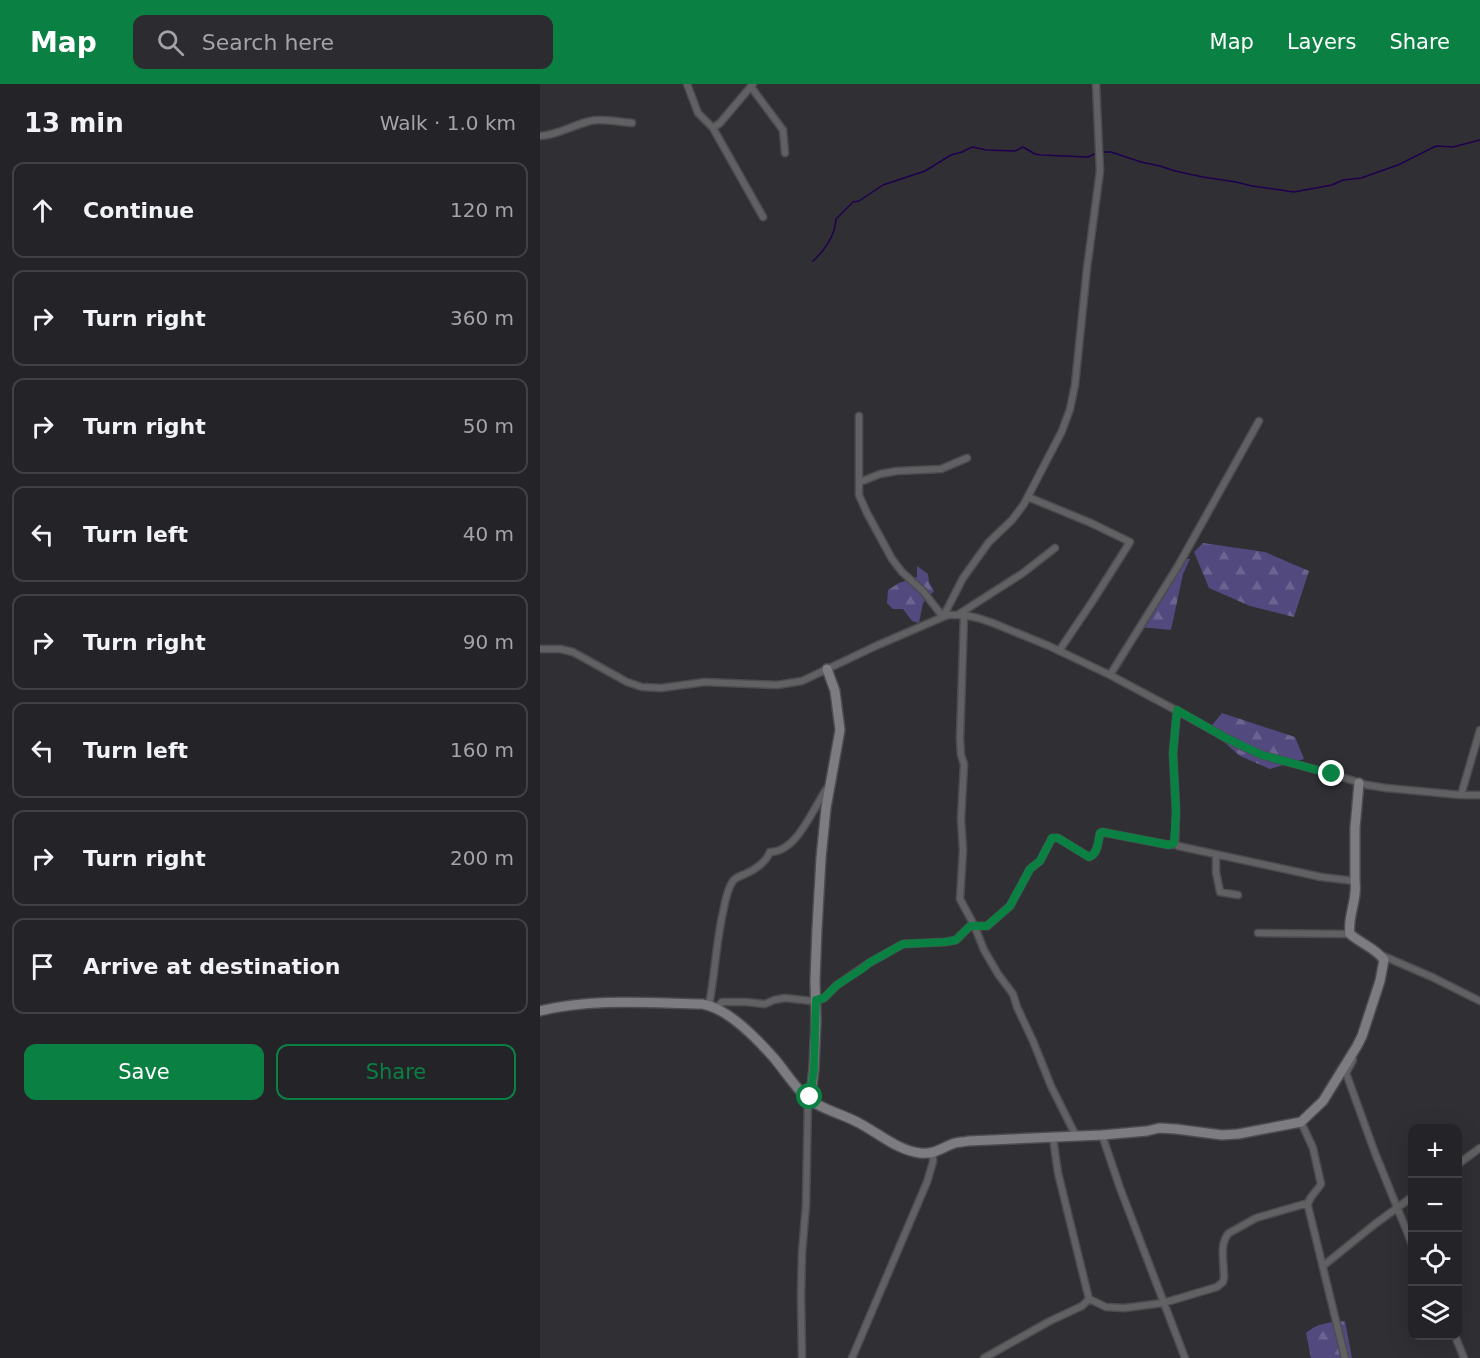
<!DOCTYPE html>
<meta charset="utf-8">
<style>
:root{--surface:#242327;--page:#2c2b2f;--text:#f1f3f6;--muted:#a3a4a7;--line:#414044;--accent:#0b8043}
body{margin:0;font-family:"DejaVu Sans",sans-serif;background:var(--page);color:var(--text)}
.controls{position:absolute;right:18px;bottom:18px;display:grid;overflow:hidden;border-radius:12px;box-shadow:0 6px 24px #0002}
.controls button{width:54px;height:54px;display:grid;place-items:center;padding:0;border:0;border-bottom:2px solid var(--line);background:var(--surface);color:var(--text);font:30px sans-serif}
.stop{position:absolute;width:18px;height:18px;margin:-14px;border:4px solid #0b8043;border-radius:50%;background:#fff}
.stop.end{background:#0b8043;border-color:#fff;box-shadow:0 2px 6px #0008}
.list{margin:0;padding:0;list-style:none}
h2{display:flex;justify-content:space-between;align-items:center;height:78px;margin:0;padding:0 24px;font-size:26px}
h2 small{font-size:20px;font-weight:400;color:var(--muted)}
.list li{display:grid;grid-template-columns:39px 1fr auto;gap:18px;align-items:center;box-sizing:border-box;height:96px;margin:0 12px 12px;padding:0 12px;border:2px solid var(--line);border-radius:12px}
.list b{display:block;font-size:22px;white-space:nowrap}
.list em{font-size:20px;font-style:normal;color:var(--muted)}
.actions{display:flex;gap:12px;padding:18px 24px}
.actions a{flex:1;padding:14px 0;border:2px solid var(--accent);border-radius:12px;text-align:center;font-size:21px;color:var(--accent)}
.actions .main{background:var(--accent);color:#fff}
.icon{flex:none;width:33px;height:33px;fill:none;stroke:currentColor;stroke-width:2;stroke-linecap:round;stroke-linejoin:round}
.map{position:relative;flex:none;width:940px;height:1274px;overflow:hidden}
header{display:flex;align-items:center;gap:36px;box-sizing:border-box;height:84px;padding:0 30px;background:var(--accent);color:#fff}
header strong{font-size:28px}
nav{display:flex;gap:33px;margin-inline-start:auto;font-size:21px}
.search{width:420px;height:54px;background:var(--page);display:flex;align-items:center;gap:15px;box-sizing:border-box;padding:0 21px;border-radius:12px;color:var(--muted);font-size:22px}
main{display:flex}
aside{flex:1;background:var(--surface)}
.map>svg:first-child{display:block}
</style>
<header>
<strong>Map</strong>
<div class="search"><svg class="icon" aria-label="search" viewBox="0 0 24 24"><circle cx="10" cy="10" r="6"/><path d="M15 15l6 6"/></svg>Search here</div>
<nav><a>Map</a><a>Layers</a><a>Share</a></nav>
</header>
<main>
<aside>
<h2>13 min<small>Walk · 1.0 km</small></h2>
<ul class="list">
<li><svg class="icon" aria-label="ahead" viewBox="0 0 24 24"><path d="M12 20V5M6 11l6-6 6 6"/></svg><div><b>Continue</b></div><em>120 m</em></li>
<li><svg class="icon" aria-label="right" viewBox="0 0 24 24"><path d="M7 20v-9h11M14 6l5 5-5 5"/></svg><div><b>Turn right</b></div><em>360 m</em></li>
<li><svg class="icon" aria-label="right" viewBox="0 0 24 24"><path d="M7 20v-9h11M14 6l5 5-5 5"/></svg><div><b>Turn right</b></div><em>50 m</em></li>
<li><svg class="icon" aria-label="left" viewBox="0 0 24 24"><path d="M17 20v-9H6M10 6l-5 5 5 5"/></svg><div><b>Turn left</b></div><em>40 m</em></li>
<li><svg class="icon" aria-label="right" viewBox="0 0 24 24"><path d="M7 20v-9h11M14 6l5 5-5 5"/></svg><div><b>Turn right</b></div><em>90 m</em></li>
<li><svg class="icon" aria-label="left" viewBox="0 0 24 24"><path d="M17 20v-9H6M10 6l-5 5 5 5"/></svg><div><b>Turn left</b></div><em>160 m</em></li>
<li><svg class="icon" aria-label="right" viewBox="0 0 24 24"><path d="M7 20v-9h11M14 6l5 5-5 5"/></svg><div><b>Turn right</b></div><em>200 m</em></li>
<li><svg class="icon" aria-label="arrive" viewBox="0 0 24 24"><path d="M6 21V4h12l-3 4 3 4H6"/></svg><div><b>Arrive at destination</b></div></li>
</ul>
<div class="actions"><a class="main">Save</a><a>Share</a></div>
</aside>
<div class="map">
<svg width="940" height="1274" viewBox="0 0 940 1274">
<defs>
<pattern id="forest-firs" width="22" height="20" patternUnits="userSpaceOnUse" patternTransform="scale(1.5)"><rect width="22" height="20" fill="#52497e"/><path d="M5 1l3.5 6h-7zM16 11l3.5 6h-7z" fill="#6b6390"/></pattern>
</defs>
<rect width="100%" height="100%" fill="#302f34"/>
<path fill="url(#forest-firs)" d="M663 459 725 468 769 487 754 533 710 522 669 504 654 468Z
M650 475 643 490 631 546 600 543 642 476Z
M377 482 388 490 389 498 394 507 383 519 379 539 372 537 363 525H353L347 519 348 506 359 499 377 493Z
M682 629 755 653 764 675 730 685 700 672 669 645Z
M805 1237 812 1274H771L766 1249C777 1239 790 1238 805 1237Z"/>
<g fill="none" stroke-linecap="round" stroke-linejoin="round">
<path stroke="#1f004e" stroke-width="1.5" d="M563 68H571L601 78 620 82 635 87 663 93 696 98 712 102 754 108 792 101 803 96 821 94 858 81 896 62 913 63 940 56
M273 177C286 165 295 152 296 135L313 118 319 117 343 101 385 87 411 71 422 68 430 64 433 63 446 66 475 67 483 63 495 70 501 71 548 73 557 69"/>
<g stroke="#4c4b50" stroke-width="9">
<path id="street" d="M147 0 158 29 173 44 180 39 213 0
M211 3 243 46 245 69
M173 44 223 133
M0 52C18 51 33 41 50 37 61 34 80 38 92 39
M319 332V411L327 429 352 475 362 488 383 507 403 533 423 494 449 458 472 436 484 420 522 347 530 325 535 301 547 184 560 87 556 0
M320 398 340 390 357 387 401 385 427 374
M488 413 551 439 590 458 554 515 519 567
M419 530 483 489 515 464
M424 531 420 655 421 671 424 680 421 735 423 766 420 815 434 841 444 866 458 890 473 910 477 923 493 957 511 1002 536 1052
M0 565H20L33 568 87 598 102 603 121 604 165 598 237 601 262 597 338 561 403 533 409 531H424L438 534 453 539 509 562 570 591 643 630 697 660 722 671 792 690 827 701 846 704 921 711H940
M570 591 638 482 719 337
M637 626 633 669 636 727 635 759 638 762 781 793 815 797
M921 711 940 646
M676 771V788L680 808 698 811
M718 849 810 850
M841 871 892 893 940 917
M169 921C175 890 176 859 183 828 185 818 187 805 193 797 196 793 201 792 205 790 215 786 226 778 230 768 258 768 273 723 288 703
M177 924 182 918H206L225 920 234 916 245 914 272 917 281 915 284 914 297 901 329 879 363 860 405 858 416 856 430 842H447L470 822 490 785 500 777 512 754H518L549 773C558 770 558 758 560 749L562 748 629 761 635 759
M813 976 806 989 835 1069 872 1160
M761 1038 773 1064 781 1100C777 1107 767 1115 768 1122L805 1274
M562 1051 580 1104 645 1274
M918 1080 940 1064
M783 1182 835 1140 872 1113
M549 1215 566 1223 584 1224 623 1219 677 1203 683 1198 684 1193C684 1179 679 1159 689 1149L716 1134 768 1119
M915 1252 924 1274
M262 1274 261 1211 262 1169 266 1121 268 1014
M312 1274 387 1098 393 1078V1069
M444 1274 510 1237 542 1222 549 1215 518 1089 513 1054"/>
</g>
<g stroke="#4c4b50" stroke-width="12">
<path id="secondary" d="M0 927C53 914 108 919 162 920 188 924 217 955 234 974 244 986 252 999 263 1010 278 1025 301 1029 319 1039 338 1049 359 1067 380 1069 394 1071 403 1063 415 1059 419 1058 424 1058 428 1057L562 1051 607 1047 619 1044 636 1045 682 1051 698 1050 761 1038 783 1017 817 962 822 952 840 897 844 876C837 865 820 859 810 850 807 832 818 816 815 797V744L819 699
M268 1014 271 1010 274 985 276 936 275 897 277 845 281 774 286 724 300 646 295 607 287 585"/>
</g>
<use href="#street" stroke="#616163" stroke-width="6"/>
<use href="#secondary" stroke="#7d7c80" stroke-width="9"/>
</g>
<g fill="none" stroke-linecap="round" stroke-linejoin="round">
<path stroke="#0b8043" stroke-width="8" d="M270 1013 274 985 276 916 284 914 297 901 322 885 329 879 363 860 405 858 416 856 430 842H447L470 822 490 785 500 777 512 754H518L549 773C558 770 558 758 560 749L562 748 629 761 634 759 636 727 633 669 637 626 684 653 722 671 792 690"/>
</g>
</svg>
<div class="controls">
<button>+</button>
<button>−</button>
<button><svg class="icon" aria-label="locate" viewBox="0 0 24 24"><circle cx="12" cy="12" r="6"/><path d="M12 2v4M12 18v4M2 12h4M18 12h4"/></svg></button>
<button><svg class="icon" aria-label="layers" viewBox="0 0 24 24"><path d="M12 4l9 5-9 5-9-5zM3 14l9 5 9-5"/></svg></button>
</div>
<div class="stop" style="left:270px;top:1013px"></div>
<div class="stop end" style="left:792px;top:690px"></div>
</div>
</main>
